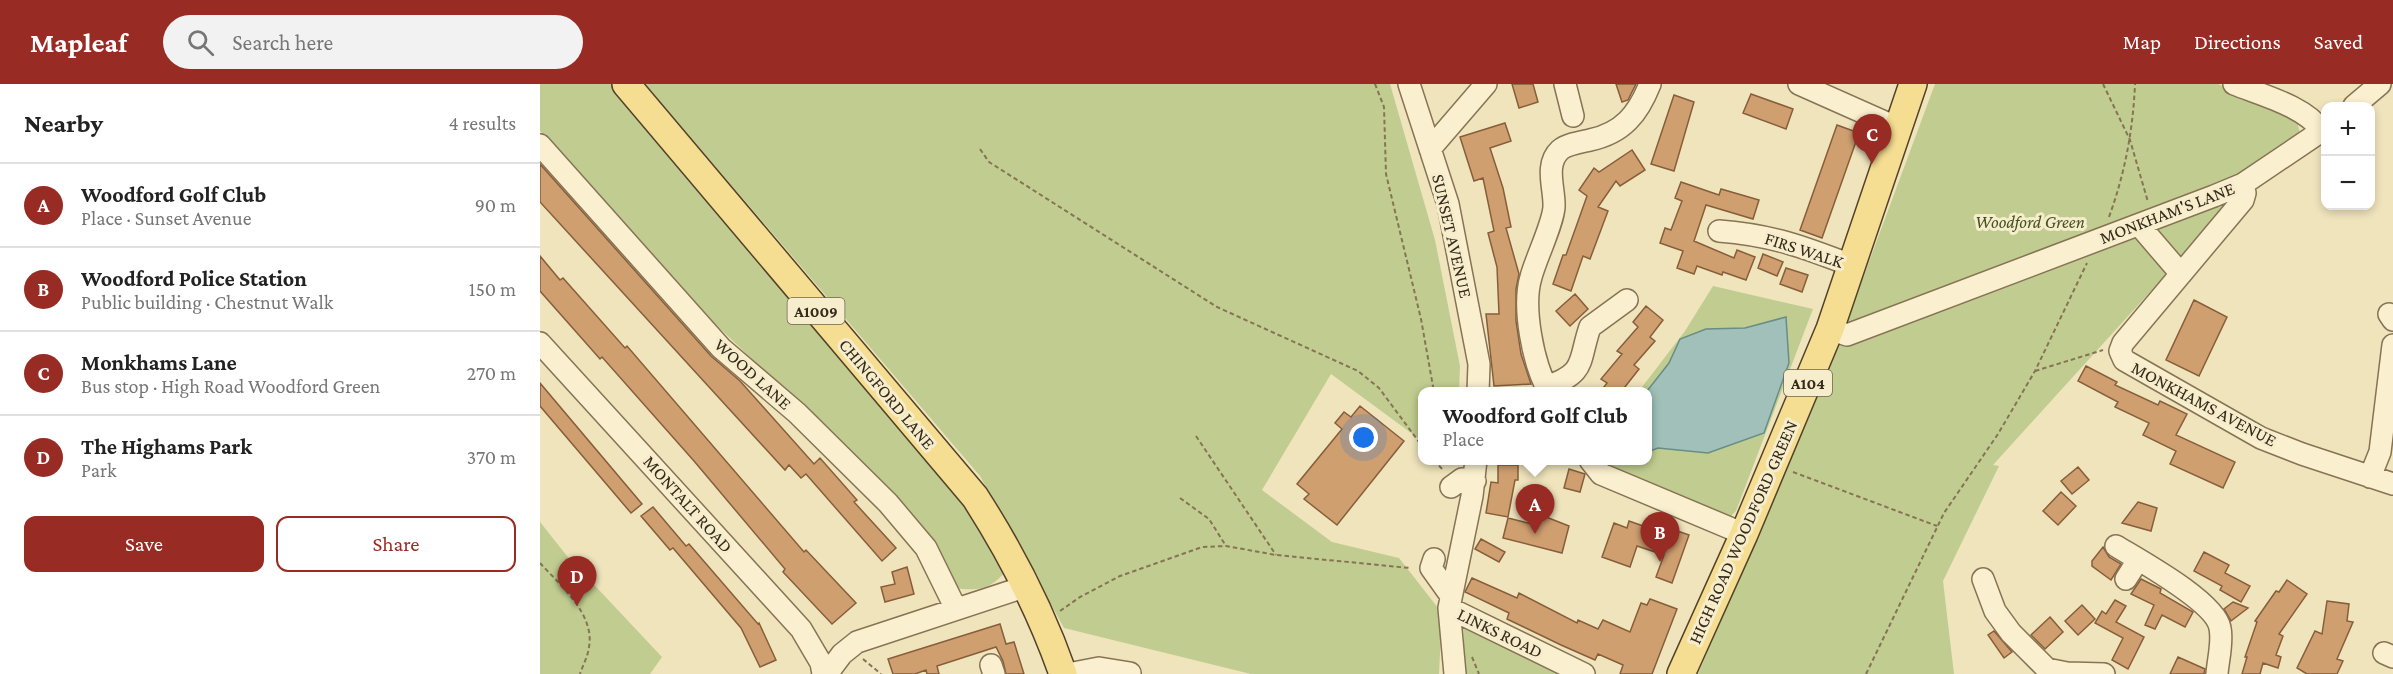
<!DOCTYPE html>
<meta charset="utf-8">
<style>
:root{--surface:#fff;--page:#f2f2f2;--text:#222;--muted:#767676;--line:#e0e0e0;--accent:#982b23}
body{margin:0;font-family:"Crimson Pro",serif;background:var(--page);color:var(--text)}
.controls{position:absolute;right:18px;top:18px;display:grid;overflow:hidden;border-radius:12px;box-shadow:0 3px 9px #0003}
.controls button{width:54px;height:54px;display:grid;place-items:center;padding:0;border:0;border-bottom:2px solid var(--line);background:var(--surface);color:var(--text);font:30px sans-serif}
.you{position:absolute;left:824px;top:354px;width:21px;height:21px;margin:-15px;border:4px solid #fff;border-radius:50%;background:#1a73e8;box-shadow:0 0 0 9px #1a73e833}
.badge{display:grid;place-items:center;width:39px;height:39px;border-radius:50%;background:var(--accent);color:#fff;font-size:20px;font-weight:700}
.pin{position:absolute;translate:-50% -50px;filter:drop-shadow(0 2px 3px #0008)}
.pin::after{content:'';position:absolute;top:32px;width:21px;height:18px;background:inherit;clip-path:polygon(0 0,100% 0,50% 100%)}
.popup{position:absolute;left:878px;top:303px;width:234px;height:78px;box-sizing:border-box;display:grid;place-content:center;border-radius:12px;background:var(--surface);filter:drop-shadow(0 2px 4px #0005);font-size:20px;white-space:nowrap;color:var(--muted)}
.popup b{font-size:22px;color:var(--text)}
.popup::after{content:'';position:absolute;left:50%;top:100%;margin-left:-12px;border:12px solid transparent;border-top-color:var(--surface)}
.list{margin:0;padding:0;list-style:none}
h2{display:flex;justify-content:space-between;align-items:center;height:78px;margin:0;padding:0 24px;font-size:26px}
h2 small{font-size:20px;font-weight:400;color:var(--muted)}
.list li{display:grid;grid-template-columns:39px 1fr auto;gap:18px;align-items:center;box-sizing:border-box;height:84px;padding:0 24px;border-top:2px solid var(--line)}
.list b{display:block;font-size:22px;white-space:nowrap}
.list p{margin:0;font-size:20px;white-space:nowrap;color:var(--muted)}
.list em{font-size:20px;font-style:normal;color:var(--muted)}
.actions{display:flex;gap:12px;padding:18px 24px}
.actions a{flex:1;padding:14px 0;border:2px solid var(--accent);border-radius:12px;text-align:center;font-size:21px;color:var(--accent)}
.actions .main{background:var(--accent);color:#fff}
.icon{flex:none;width:33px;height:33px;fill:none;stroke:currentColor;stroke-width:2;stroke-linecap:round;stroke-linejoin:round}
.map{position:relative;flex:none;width:1853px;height:590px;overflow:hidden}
header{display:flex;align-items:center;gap:36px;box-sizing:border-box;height:84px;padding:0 30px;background:var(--accent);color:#fff}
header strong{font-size:28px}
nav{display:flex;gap:33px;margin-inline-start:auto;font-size:21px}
.search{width:420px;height:54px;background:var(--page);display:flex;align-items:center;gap:15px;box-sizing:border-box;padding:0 21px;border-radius:33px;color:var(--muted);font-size:22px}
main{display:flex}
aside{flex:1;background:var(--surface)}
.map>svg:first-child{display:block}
</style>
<header>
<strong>Mapleaf</strong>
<div class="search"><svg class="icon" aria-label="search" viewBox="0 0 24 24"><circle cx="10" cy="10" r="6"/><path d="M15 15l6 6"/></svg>Search here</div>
<nav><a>Map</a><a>Directions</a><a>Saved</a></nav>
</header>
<main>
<aside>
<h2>Nearby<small>4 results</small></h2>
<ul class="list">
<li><span class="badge">A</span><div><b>Woodford Golf Club</b><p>Place · Sunset Avenue</p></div><em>90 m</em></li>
<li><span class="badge">B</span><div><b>Woodford Police Station</b><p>Public building · Chestnut Walk</p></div><em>150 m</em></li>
<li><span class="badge">C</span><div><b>Monkhams Lane</b><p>Bus stop · High Road Woodford Green</p></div><em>270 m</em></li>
<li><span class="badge">D</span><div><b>The Highams Park</b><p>Park</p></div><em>370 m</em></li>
</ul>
<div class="actions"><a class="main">Save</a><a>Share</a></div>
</aside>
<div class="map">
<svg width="1853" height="590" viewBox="0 0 1853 590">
<rect width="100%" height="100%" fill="#efe4bc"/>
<path fill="#c1cd90" d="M0 0H73L429 417 466 487C450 506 438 507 414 504L237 299 170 235 0 47Z
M105 0H850L895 156 920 282 919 307 882 308V357L791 290 722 406 792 458 859 474 902 529 899 590H711L524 544 440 392Z
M1395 0H1678L1757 36 1760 50 1699 91 1678 133 1453 381 1459 382 1403 497 1414 590H1158L1294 272Z
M1173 202 1273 225 1196 427 1188 435 1069 384 1063 377 1108 376V308L1099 307 1145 247Z
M0 438 27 472 122 573 110 590H0Z
M923 537 1033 590H925Z"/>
<path fill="#a0c0b9" stroke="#688d87" stroke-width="1.5" d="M1246 233 1249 279 1224 349 1168 369 1118 364 1108 368 1107 307 1129 279 1140 255 1166 245 1205 244Z"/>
<path fill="#cf9f70" stroke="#875e3a" stroke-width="1.5" d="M972 0H993L998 18 979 24Z
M1076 0H1096L1088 16 1082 18Z
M1211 10 1253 25 1246 45 1203 29Z
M1134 11 1154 18 1134 87 1111 80Z
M965 39 971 57 950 64 963 104 971 143 966 144 979 190 976 205V237L981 270 991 300 954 302 946 230H959L957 183 948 149 954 147 943 94 934 97 920 53Z
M1297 41 1319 49 1282 154 1260 146Z
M1092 66 1105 86 1080 102 1076 97 1058 123 1068 127 1050 175 1043 172 1031 207 1013 200 1023 171H1026L1047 112 1039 106 1054 84 1059 88Z
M0 80 171 272 200 297 274 380 280 374 317 416 314 418 356 464 342 477 266 390 261 394 249 381 245 386 0 118Z
M1141 98 1179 111 1181 105 1219 116 1213 135 1166 121 1154 157 1194 174 1197 166 1215 173 1206 196 1183 188 1182 191 1157 182 1154 190 1137 184 1143 167 1120 159 1125 144 1131 146 1137 130 1142 117 1135 114Z
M1223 170 1243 178 1237 192 1218 184Z
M0 172 20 196 23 194 85 264 87 262 264 468 266 466 316 519 292 540 243 488 245 485 154 377 62 273 60 275 0 207Z
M1246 184 1268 191 1262 208 1240 200Z
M1035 210 1048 225 1030 242 1016 227Z
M1654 216 1687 233 1659 292 1626 276Z
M1106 222 1123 236 1110 253 1115 257 1094 281 1099 285 1081 308H1060L1067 299 1061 295 1082 270 1077 267 1098 243 1093 238Z
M1546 282 1577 298 1575 301 1618 321 1620 317 1647 330 1636 351 1695 378 1683 404 1630 380 1636 367 1603 351 1609 339 1575 323 1578 318 1538 297Z
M0 299 102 420 91 429 0 322Z
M820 322 864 357 797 441 764 415 769 410 757 400 802 345 795 339 804 328 811 333Z
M958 381H978V396H975L968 433 946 429 951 398 958 399Z
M1538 383 1549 396 1532 410 1521 397Z
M1029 385 1045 390 1040 408 1024 404Z
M1521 408 1536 422 1518 441 1503 427Z
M1598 418 1617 424 1611 447 1582 439Z
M113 423 146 462 149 460 218 540 219 539 236 576 220 583 201 544 133 464 130 466 101 432Z
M996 429 1029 442 1022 469 963 454 968 434 992 440Z
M1089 437 1123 449 1126 443 1149 451 1132 499 1116 493 1124 471 1097 462 1090 483 1062 473 1074 439 1087 444Z
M941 455 965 468 959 478 935 465Z
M1563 463 1569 473 1581 480 1571 496 1552 482V477Z
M1664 468 1689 481 1685 489 1710 502 1701 518 1680 506 1682 502 1654 487Z
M367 483 374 510 345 518 341 503 355 500 352 488Z
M932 494 977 514 979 509 1037 539 1038 536 1058 545 1063 536 1090 548 1101 519 1107 521 1110 515 1137 525 1112 590H1080L1083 581 1058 570 1055 576 1021 561 967 535 969 529 925 508Z
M1601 495 1621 505 1620 509 1653 528 1645 543 1622 531 1615 545 1605 541 1614 521 1591 510Z
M1747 496 1767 510 1739 550 1743 552 1736 571 1741 573 1738 584 1723 579 1720 590H1702L1707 573H1705L1717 538 1715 537 1736 507 1739 508Z
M1575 516 1586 522 1576 538 1604 553 1588 585 1572 576 1583 554 1555 539 1562 527 1566 530Z
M1787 517 1809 520 1807 537 1813 538 1797 575 1803 577 1797 590H1767L1757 584 1775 547 1782 550Z
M1693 518 1708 524 1691 537 1684 525Z
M1542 521 1555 535 1538 551 1525 537Z
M1510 533 1523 548 1505 565 1491 551Z
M460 540 466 560 474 558 484 590H466L463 577 456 563 397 582 399 590H387L386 586 375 590H353L348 575Z
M1454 547 1472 568 1464 574 1448 551Z
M1638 573 1665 585 1664 590H1630Z"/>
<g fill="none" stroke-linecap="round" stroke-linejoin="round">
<g stroke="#877355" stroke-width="24">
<path id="minor" d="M869 0 908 120 939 280 938 308
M1025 0 1033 32
M1259 0 1358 44
M1694 0C1721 11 1765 22 1782 47
M1814 22 1840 0
M0 61 181 264 257 329 348 419 386 464 416 525
M890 65 946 0
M1703 100 1705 109 1703 116 1583 259 1580 267 1584 276 1721 354 1762 370 1853 400
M1599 141 1641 190
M1179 147C1232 151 1264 163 1313 182
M1849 230 1853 236
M1290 245 1307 251 1674 112 1703 100 1786 44
M0 259 261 545 281 579 283 590
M1006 303C1047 289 1038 278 1050 243L1087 216
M1009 308C993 280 982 223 991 193 996 174 1013 140 1014 123 1015 105 1004 81 1020 66 1027 60 1041 58 1050 56 1083 49 1098 30 1110 0
M1050 376 1061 390 1204 450
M1830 393 1840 368 1853 261
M911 403 922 395 935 397
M1576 462C1599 476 1676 518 1680 544 1683 558 1678 576 1677 590
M894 475 891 484 911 512
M1443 495 1455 527 1471 549 1507 585 1527 589 1564 590
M1586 495 1598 476
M909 524 1044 590
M1844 569 1853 573
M451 581 454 590
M287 590 302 570 317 558 487 502
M528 590 559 584 590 589
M915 590 909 524 932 412 936 376"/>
</g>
<g stroke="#54412a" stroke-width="30">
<path id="major" d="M86 0 435 413C471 469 501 527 523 590
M1141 590 1204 450 1290 245 1373 0"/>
</g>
<path stroke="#877355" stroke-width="2" stroke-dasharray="4.5 3" stroke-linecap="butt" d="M835 0 844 23 846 90 881 235 894 308
M1563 0 1590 56 1608 118
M440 65 449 78 677 223 818 287 839 304 882 362
M1569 133C1585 89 1593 46 1595 0
M1495 287 1563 266
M656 352 736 471
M894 376 903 386
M1253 388 1397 442
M640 414 669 435 686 462
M0 479C20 501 55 530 49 563 48 572 43 581 40 590
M520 527 540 513 580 492 662 463 686 462 736 471 870 484
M932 573 939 590
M323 575 341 590
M1326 590 1404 429 1458 350 1495 287 1547 179"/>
<use href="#minor" stroke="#faf0cf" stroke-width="21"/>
<use href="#major" stroke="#f5dd91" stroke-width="27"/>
</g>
<g text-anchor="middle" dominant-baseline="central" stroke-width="6" stroke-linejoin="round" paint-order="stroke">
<g fill="#f6edcc" stroke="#706450" stroke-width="1.5">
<rect x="247.5" y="214" width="57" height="26" rx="4.5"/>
<rect x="1244" y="286" width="48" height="26" rx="4.5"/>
</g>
<g font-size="16" font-weight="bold" fill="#362a1b">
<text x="276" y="227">A1009</text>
<text x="1268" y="299">A104</text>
</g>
<g font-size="18" fill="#362a1b" stroke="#f6edcc">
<text transform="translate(1627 129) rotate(-21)">MONKHAM'S LANE</text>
<text transform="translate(912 152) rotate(77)">SUNSET AVENUE</text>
<text transform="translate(1264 166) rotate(18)">FIRS WALK</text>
<text transform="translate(213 290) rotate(42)">WOOD LANE</text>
<text transform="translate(347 310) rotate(50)">CHINGFORD LANE</text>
<text transform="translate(1664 320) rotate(28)">MONKHAMS AVENUE</text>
<text transform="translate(148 420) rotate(48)">MONTALT ROAD</text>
<text transform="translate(1203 448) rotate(-66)">HIGH ROAD WOODFORD GREEN</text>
<text transform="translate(960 549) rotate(26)">LINKS ROAD</text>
</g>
<g font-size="18" font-style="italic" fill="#425320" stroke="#f6edcc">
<text x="1490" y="138">Woodford Green</text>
</g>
</g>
</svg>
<div class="controls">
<button>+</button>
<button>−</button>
</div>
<div class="you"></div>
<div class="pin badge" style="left:995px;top:450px">A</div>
<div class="popup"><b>Woodford Golf Club</b>Place</div>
<div class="pin badge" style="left:1120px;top:478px">B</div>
<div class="pin badge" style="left:1332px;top:80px">C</div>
<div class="pin badge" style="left:37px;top:522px">D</div>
</div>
</main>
